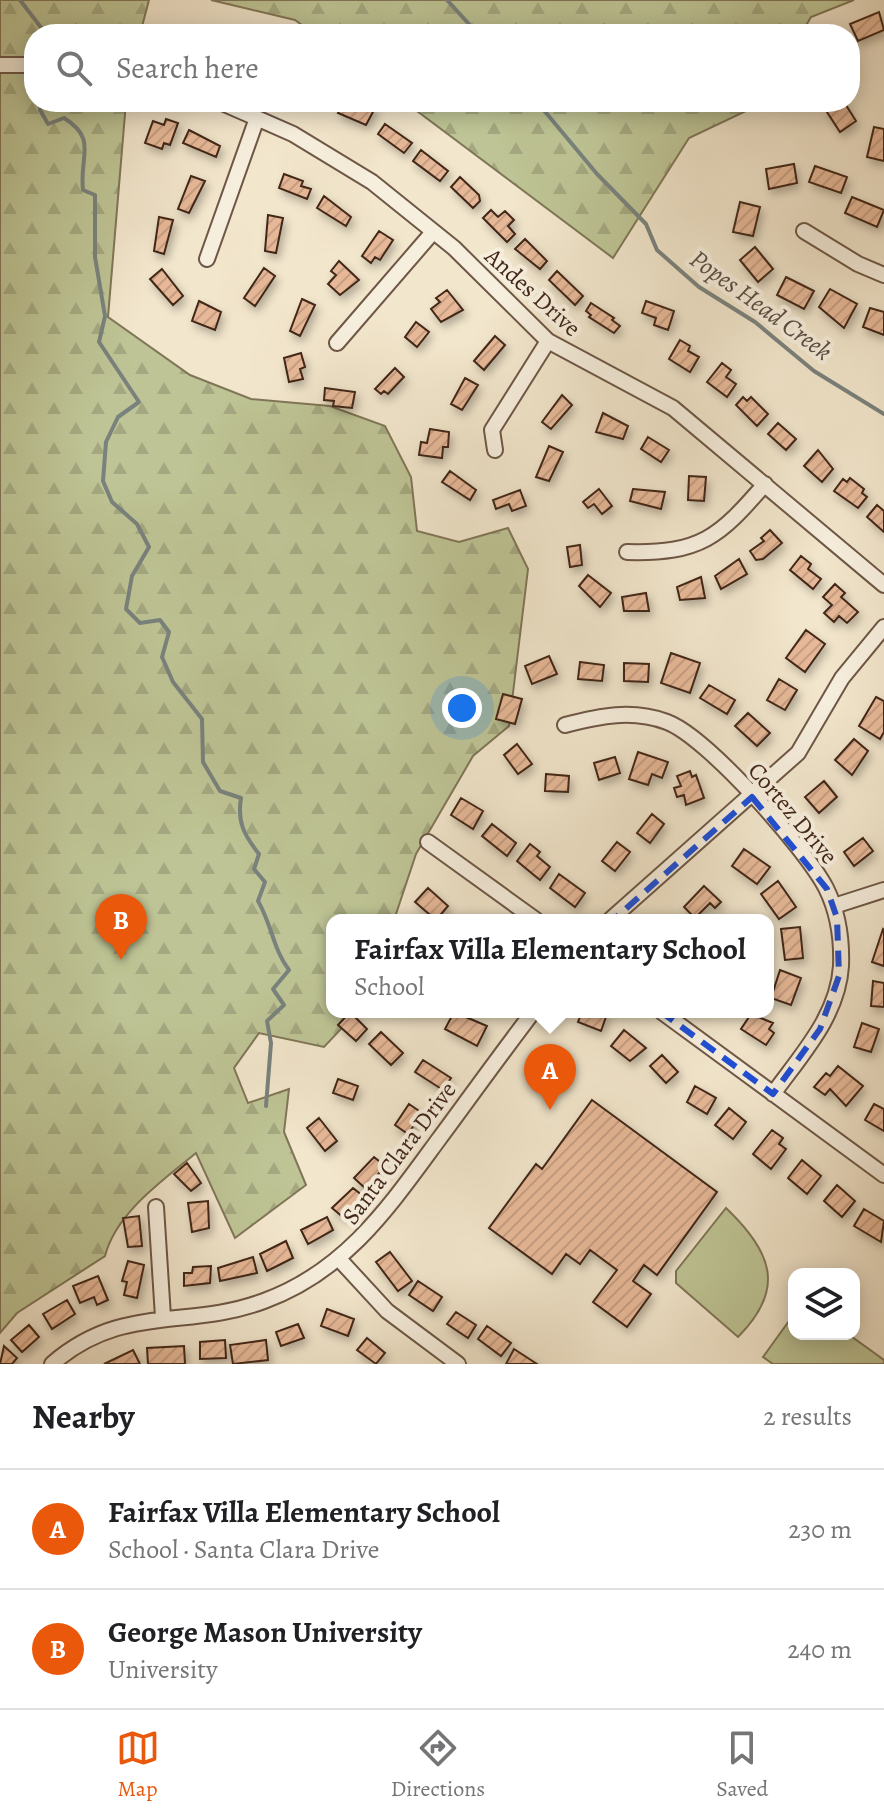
<!DOCTYPE html>
<meta charset="utf-8">
<style>
:root{--surface:#fff;--page:#f6f6f6;--text:#202124;--muted:#757577;--line:#e0e0e0;--accent:#ea580c}
body{margin:0;font-family:Alegreya,serif;background:var(--page);color:var(--text)}
.controls{position:absolute;right:24px;bottom:24px;display:grid;overflow:hidden;border-radius:16px;box-shadow:0 4px 20px #0003}
.controls button{width:72px;height:72px;display:grid;place-items:center;padding:0;border:0;border-bottom:2px solid var(--line);background:var(--surface);color:var(--text);font:40px sans-serif}
.you{position:absolute;left:462px;top:708px;width:28px;height:28px;margin:-20px;border:6px solid #fff;border-radius:50%;background:#1a73e8;box-shadow:0 0 0 12px #1a73e833}
.badge{display:grid;place-items:center;width:52px;height:52px;border-radius:50%;background:var(--accent);color:#fff;font-size:26px;font-weight:700}
.pin{position:absolute;translate:-50% -66px;filter:drop-shadow(0 2px 4px #0008)}
.pin::after{content:'';position:absolute;top:42px;width:28px;height:24px;background:inherit;clip-path:polygon(0 0,100% 0,50% 100%)}
.popup{position:absolute;left:326px;top:914px;width:448px;height:104px;box-sizing:border-box;display:grid;place-content:center;border-radius:16px;background:var(--surface);filter:drop-shadow(0 2px 6px #0005);font-size:26px;white-space:nowrap;color:var(--muted)}
.popup b{font-size:30px;color:var(--text)}
.popup::after{content:'';position:absolute;left:50%;top:100%;margin-left:-16px;border:16px solid transparent;border-top-color:var(--surface)}
.list{margin:0;padding:0;list-style:none}
h2{display:flex;justify-content:space-between;align-items:center;height:104px;margin:0;padding:0 32px;font-size:34px}
h2 small{font-size:26px;font-weight:400;color:var(--muted)}
.list li{display:grid;grid-template-columns:52px 1fr auto;gap:24px;align-items:center;box-sizing:border-box;height:120px;padding:0 32px;border-top:2px solid var(--line)}
.list b{display:block;font-size:30px;white-space:nowrap}
.list p{margin:0;font-size:26px;white-space:nowrap;color:var(--muted)}
.list em{font-size:26px;font-style:normal;color:var(--muted)}
.icon{flex:none;width:44px;height:44px;fill:none;stroke:currentColor;stroke-width:2;stroke-linecap:round;stroke-linejoin:round}
.map{position:relative;flex:none;width:884px;height:1364px;overflow:hidden}
.search{position:absolute;background:var(--surface);box-shadow:0 4px 20px #0003;left:24px;right:24px;top:24px;height:88px;display:flex;align-items:center;gap:20px;box-sizing:border-box;padding:0 28px;border-radius:32px;color:var(--muted);font-size:30px}
.sheet{height:344px;background:var(--surface)}
nav{display:flex;justify-content:space-around;align-items:center;box-sizing:border-box;height:112px;border-top:2px solid var(--line);background:var(--surface);font-size:22px;color:var(--muted)}
nav a{display:grid;justify-items:center;gap:4px}
nav .on{color:var(--accent)}
.map>svg:first-child{display:block}
</style>
<div class="map">
<svg width="884" height="1364" viewBox="0 0 884 1364">
<defs>
<pattern id="forest-firs" width="22" height="20" patternUnits="userSpaceOnUse" patternTransform="scale(2)"><rect width="22" height="20" fill="#bec495"/><path d="M5 1l3.5 6h-7zM16 11l3.5 6h-7z" fill="#a4a880"/></pattern>
<pattern id="building-hatch" width="6" height="6" patternUnits="userSpaceOnUse" patternTransform="scale(2)"><rect width="6" height="6" fill="#e6b897"/><path d="M-1 1l2-2M0 6l6-6M5 7l2-2" fill="none" stroke="#c69e82"/></pattern>
<filter id="shadow"><feDropShadow dx="3" dy="5" stdDeviation="4" flood-color="#0004"/></filter>
</defs>
<rect width="100%" height="100%" fill="#f2e6cc"/>
<filter id="stains"><feTurbulence type="fractalNoise" baseFrequency=".0025" numOctaves="4"/><feColorMatrix values="0 0 0 0 .2 0 0 0 0 .09 0 0 0 0 .02 0 0 0 .5 -.17"/></filter>
<radialGradient id="worn" r=".72"><stop offset=".6" stop-color="#630" stop-opacity="0"/><stop offset="1" stop-color="#630" stop-opacity=".3"/></radialGradient>
<path fill="#bec495" stroke="#807657" stroke-width="2" d="M726 1208C771 1251 787 1288 738 1337L676 1283V1271Z
M794 1314V1334H848L884 1360V1364H773L763 1357Z"/>
<path fill="url(#forest-firs)" stroke="#807657" stroke-width="2" d="M0 0H149L140 34H34V102H126L108 317 190 375 251 399 330 406 385 426 411 477 417 531 459 542 508 528 528 569 509 726 473 756 416 854 394 920H332V1012H357L324 1047 259 1033 234 1068 248 1103 289 1089 284 1132 306 1185 235 1238 196 1153C162 1181 116 1213 105 1256L17 1313 0 1333Z
M211 0H854L811 17 801 34H314L295 20Z
M405 102H765L689 138 613 258Z"/>
<g fill="none" stroke-linecap="round" stroke-linejoin="round">
<path stroke="#79827d" stroke-width="4" d="M20 0 46 34
M447 0 478 34
M41 102 40 110 48 124 64 118C98 139 79 156 83 190L95 195V257L105 316 99 342 139 402 118 417 106 442 103 481 112 502 137 524 149 547 132 576 126 609 140 623 160 620 169 632 162 657 173 682 202 719 203 762 220 791 241 798C237 822 244 835 259 854L254 869 265 882 258 901C272 925 273 949 289 970L273 989 284 1005 267 1021 271 1043 266 1106
M537 102 597 174 646 224 657 250 699 287 755 322 814 371 884 414"/>
</g>
<path fill="url(#building-hatch)" stroke="#422719" stroke-width="2" filter="url(#shadow)" d="M879 12 884 30 858 41 850 24Z
M344 102H358L355 107 361 110 365 102 375 108 366 125 338 113Z
M836 102H844L856 121 840 132 825 109Z
M166 119 178 123 170 145 164 143 162 149 145 143 153 121 164 125Z
M385 124 412 143 404 153 378 134Z
M874 127 884 129V161L867 157Z
M189 130 220 146 216 157 183 143Z
M421 150 448 171 440 181 413 161Z
M794 164 797 183 769 189 766 169Z
M815 166 847 177 841 193 809 182Z
M284 174 303 181 301 186 311 189 307 199 279 188Z
M191 176 205 181 189 213 178 209Z
M460 177 479 195 480 201 473 208 451 187Z
M324 196 351 217 346 226 317 208Z
M852 197 884 210 877 227 845 213Z
M740 202 760 207 753 236 733 232Z
M491 210 498 217 505 211 514 220 508 226 515 234 507 242 483 218Z
M268 215 283 218 276 253 265 251Z
M159 217 173 220 164 254 154 251Z
M379 231 393 240 380 260 375 257 371 263 362 256Z
M525 239 547 261 540 269 515 249Z
M755 247 773 269 758 282 740 260Z
M339 261 359 280 340 295 328 284 336 275 331 271Z
M264 268 275 276 255 306 244 298Z
M162 269 183 296 173 305 150 279Z
M557 271 583 296 575 305 549 280Z
M786 277 814 291 804 309 777 295Z
M830 289 857 304 844 328 819 307Z
M447 290 463 310 441 322 431 309 440 302 436 298Z
M302 299 315 305 300 336 290 331Z
M199 301 221 312 215 330 192 321Z
M646 301 674 311 668 330 654 325 656 318 642 313Z
M591 303 614 318 612 320 620 326 614 333 589 317 591 315 586 311Z
M870 308 884 312V335L863 327Z
M416 322 429 332 417 347 405 337Z
M495 336 505 345 484 370 474 361Z
M680 340 690 346 688 351 699 357 690 372 669 359Z
M301 353 305 367 300 369 303 379 289 382 284 358Z
M722 363 731 370 726 377 736 384 727 397 707 382Z
M395 368 404 377 388 394 384 391 381 394 375 389Z
M465 378 478 385 462 410 451 404Z
M325 388 355 392 352 408 333 406 334 401 324 400Z
M562 395 572 405 551 429 542 422Z
M743 397 747 401 751 397 768 414 757 426 736 405Z
M603 413 628 426 623 439 596 432Z
M778 423 796 439 786 450 768 434Z
M430 429 449 432 448 447H443L442 458 419 455 421 442 427 443Z
M648 437 669 450 661 462 641 449Z
M549 446 563 452 549 481 536 477Z
M818 450 833 469 822 482 804 466Z
M450 471 476 490 470 500 442 482Z
M689 476 706 477 704 501 688 500Z
M850 478 864 489 862 493 867 497 858 508 834 491 843 479 847 482Z
M599 489 612 506 602 514 594 504 588 508 583 502Z
M633 489 665 492 661 509 630 501Z
M520 490 526 506 512 511 509 504 496 509 493 500Z
M877 505 884 511V532L867 517Z
M770 530 782 543 763 559 756 560 750 551 764 541 761 538Z
M580 545 582 565 570 567 567 547Z
M801 556 811 564 808 569 821 579 813 589 790 570Z
M739 559 747 574 721 589 715 576Z
M588 575 611 593 600 607 579 586Z
M701 577 705 598 680 600 677 587Z
M835 584 845 593 841 597 858 612 847 623 839 616 834 622 824 613 832 605 823 597Z
M646 593 649 611H624L622 597Z
M806 630 825 644 805 672 786 658Z
M671 653 700 663 690 693 661 683Z
M549 656 557 674 532 684 525 666Z
M580 662 604 665 602 681 578 679Z
M624 663 649 664 648 682 624 681Z
M779 679 797 690 785 710 767 700Z
M709 685 735 700 727 714 700 698Z
M503 694 522 699 515 724 496 719Z
M876 697 884 701V732L880 739 859 726Z
M748 713 770 733 757 746 735 726Z
M854 739 868 751 852 775 835 760Z
M517 744 532 764 518 774 504 755Z
M638 752 668 762 662 778 652 774 648 785 629 779Z
M615 757 620 773 599 780 594 763Z
M690 771 692 777 696 775 704 798 686 805 684 795 677 797 674 788 681 786 677 776Z
M546 774 569 776 568 792 545 791Z
M824 781 837 797 819 813 805 797Z
M461 798 483 811 473 829 451 815Z
M652 814 664 824 650 843 637 833Z
M492 824 516 843 507 856 482 836Z
M863 838 873 851 854 866 844 852Z
M617 842 630 852 615 871 602 861Z
M530 844 540 852 537 856 550 867 540 880 517 861Z
M744 849 770 867 757 884 732 866Z
M559 874 585 893 575 907 550 888Z
M778 881 796 907 779 919 761 894Z
M704 886 721 902 715 908 710 903 695 918 684 907Z
M428 888 448 906 436 920 415 902Z
M800 927 803 958 785 960 781 929Z
M883 929 884 930V966L872 962Z
M780 970 801 978 791 1005 771 998Z
M873 981 884 983V1007L871 1006Z
M350 1012 367 1029 356 1041 338 1025Z
M454 1012 487 1026 477 1046 445 1029Z
M582 1012 607 1014 601 1031 578 1022Z
M751 1014 773 1023 769 1029 774 1033 766 1045 741 1029Z
M862 1023 879 1029 871 1052 854 1047Z
M624 1030 646 1048 630 1061 611 1046Z
M381 1032 403 1053 391 1065 369 1044Z
M662 1055 678 1072 666 1083 650 1066Z
M423 1060 451 1078 443 1090 415 1072Z
M838 1066 863 1086 846 1106 830 1089 825 1095 814 1087 826 1073 830 1076Z
M338 1079 358 1086 353 1100 333 1093Z
M695 1086 716 1098 707 1114 687 1102Z
M592 1100 717 1192 657 1275 644 1265 633 1281 651 1294 627 1327 593 1302 617 1270 590 1250 580 1264 566 1254 552 1274 489 1228 536 1164 542 1169Z
M409 1104 422 1113 408 1134 395 1125Z
M874 1104 884 1109V1131L865 1120Z
M729 1108 746 1122 733 1139 715 1125Z
M319 1118 337 1141 325 1151 307 1128Z
M772 1130 783 1138 779 1144 786 1149 771 1169 753 1154Z
M374 1157 385 1166 366 1189 354 1178Z
M802 1160 821 1176 807 1194 788 1178Z
M187 1163 201 1183 191 1191 174 1174Z
M837 1185 855 1201 842 1217 824 1201Z
M353 1188 363 1196 344 1218 332 1208Z
M208 1201 209 1228 192 1232 188 1203Z
M864 1209 884 1221 881 1242 854 1226Z
M139 1216 142 1246 128 1247 123 1218Z
M327 1217 333 1230 308 1244 301 1230Z
M286 1241 293 1258 267 1271 260 1254Z
M390 1252 412 1281 398 1291 376 1262Z
M253 1257 257 1273 220 1281 218 1268Z
M128 1261 144 1265 137 1298 124 1295 127 1282 122 1281Z
M211 1266 210 1283 184 1286V1273H192L193 1267Z
M98 1276 108 1300 97 1305 94 1297 80 1303 73 1286Z
M418 1281 442 1297 433 1311 409 1295Z
M67 1300 75 1314 52 1329 43 1314Z
M327 1309 354 1319 348 1336 321 1326Z
M456 1312 476 1325 468 1338 447 1324Z
M298 1324 304 1338 281 1346 276 1332Z
M29 1325 39 1337 22 1352 11 1340Z
M487 1326 511 1343 501 1356 478 1339Z
M367 1338 385 1353 376 1364 357 1350Z
M225 1340 226 1358 200 1359V1342Z
M266 1340 268 1360 233 1364 230 1345Z
M4 1346 17 1358 12 1364H0Z
M184 1346 185 1364H148L147 1348Z
M514 1349 537 1364H506Z
M133 1350 140 1364H104Z"/>
<g fill="none" stroke-linecap="round" stroke-linejoin="round">
<g stroke="#6e5746" stroke-width="18">
<path id="minor" d="M0 65H34
M220 102 293 134 372 182 454 248 548 341 673 408 884 585
M804 231 858 264 884 275
M207 259 257 118
M337 343 433 232
M495 450 492 430 548 341
M627 552C701 554 719 537 765 484
M565 725C600 716 632 709 667 722 707 737 806 849 826 888 838 912 842 939 841 966 838 1016 801 1055 773 1094
M428 842 536 920
M834 906 884 890
M610 920 798 753 842 678 884 627
M662 1012 884 1175
M156 1207 163 1317
M340 1260 387 1311 458 1364
M52 1364C122 1303 186 1330 264 1301 346 1271 389 1207 439 1139 470 1097 501 1054 533 1012"/>
</g>
<use href="#minor" stroke="#f7efde" stroke-width="14"/>
</g>
<path fill="none" stroke="#1d4ed8" stroke-width="6" stroke-dasharray="16 10" stroke-linejoin="round" d="M752 797 827 889 837 918 839 976 820 1029 773 1094 578 951Z"/>
<g text-anchor="middle" dominant-baseline="central" stroke-width="8" stroke-linejoin="round" paint-order="stroke">
<g font-size="24" fill="#422719" stroke="#f7efde">
<text transform="translate(533 292) rotate(42)">Andes Drive</text>
<text transform="translate(793 813) rotate(50)">Cortez Drive</text>
<text transform="translate(399 1153) rotate(-53)">Santa Clara Drive</text>
</g>
<g font-size="26" font-style="italic" fill="#594d42" stroke="#f7efde">
<text transform="translate(761 305) rotate(36)">Popes Head Creek</text>
</g>
</g>
<rect width="100%" height="100%" filter="url(#stains)"/>
<rect width="100%" height="100%" fill="url(#worn)"/>
</svg>
<div class="controls">
<button><svg class="icon" aria-label="layers" viewBox="0 0 24 24"><path d="M12 4l9 5-9 5-9-5zM3 14l9 5 9-5"/></svg></button>
</div>
<div class="you"></div>
<div class="pin badge" style="left:550px;top:1110px">A</div>
<div class="popup"><b>Fairfax Villa Elementary School</b>School</div>
<div class="pin badge" style="left:121px;top:960px">B</div>
<div class="search"><svg class="icon" aria-label="search" viewBox="0 0 24 24"><circle cx="10" cy="10" r="6"/><path d="M15 15l6 6"/></svg>Search here</div>
</div>
<section class="sheet">
<h2>Nearby<small>2 results</small></h2>
<ul class="list">
<li><span class="badge">A</span><div><b>Fairfax Villa Elementary School</b><p>School · Santa Clara Drive</p></div><em>230 m</em></li>
<li><span class="badge">B</span><div><b>George Mason University</b><p>University</p></div><em>240 m</em></li>
</ul>
</section>
<nav>
<a class="on"><svg class="icon" aria-label="map" viewBox="0 0 24 24"><path d="M3 6l6-2 6 2 6-2v14l-6 2-6-2-6 2zM9 4v14M15 6v14"/></svg>Map</a>
<a><svg class="icon" aria-label="directions" viewBox="0 0 24 24"><path d="M12 3l9 9-9 9-9-9zM9 14v-3h6M13 9l2 2-2 2"/></svg>Directions</a>
<a><svg class="icon" aria-label="saved" viewBox="0 0 24 24"><path d="M7 4h10v16l-5-4-5 4z"/></svg>Saved</a>
</nav>
